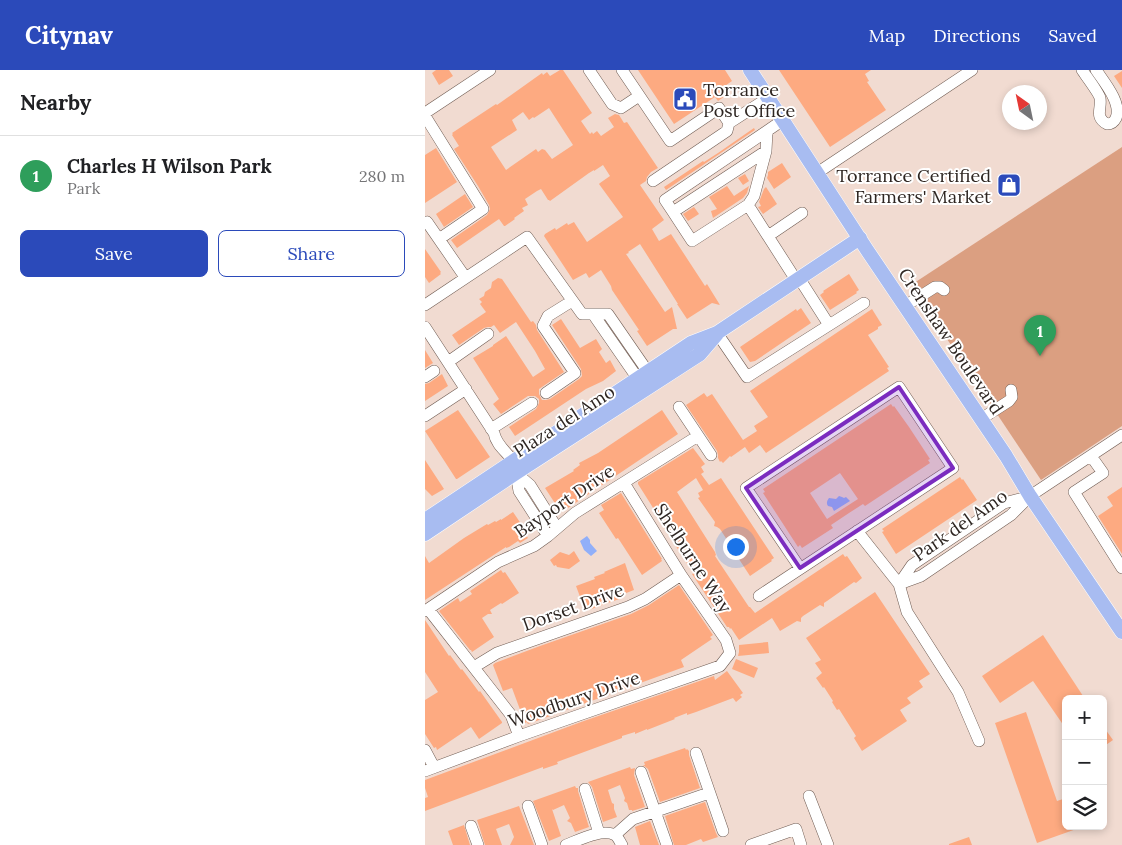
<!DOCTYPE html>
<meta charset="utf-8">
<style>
:root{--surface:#fff;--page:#f2f2f2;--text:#202124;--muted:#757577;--line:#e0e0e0;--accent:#2b4aba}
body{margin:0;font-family:Lora,serif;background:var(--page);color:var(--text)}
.controls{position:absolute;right:15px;bottom:15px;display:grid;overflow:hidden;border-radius:8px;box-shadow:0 2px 8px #0003}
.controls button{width:45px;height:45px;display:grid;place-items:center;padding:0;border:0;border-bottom:1px solid var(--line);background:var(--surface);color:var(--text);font:25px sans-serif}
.compass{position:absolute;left:577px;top:15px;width:45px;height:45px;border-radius:50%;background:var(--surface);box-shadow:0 2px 8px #0003;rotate:327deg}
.you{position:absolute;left:310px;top:476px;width:18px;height:18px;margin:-12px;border:4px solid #fff;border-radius:50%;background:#1a73e8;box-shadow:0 0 0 8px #1a73e833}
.badge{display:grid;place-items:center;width:32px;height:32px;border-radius:50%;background:var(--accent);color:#fff;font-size:16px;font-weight:700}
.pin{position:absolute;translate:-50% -41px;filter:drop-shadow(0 1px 2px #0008)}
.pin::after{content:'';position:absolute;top:26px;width:18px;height:15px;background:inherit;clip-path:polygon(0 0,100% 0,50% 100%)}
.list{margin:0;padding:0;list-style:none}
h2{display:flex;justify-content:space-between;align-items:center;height:65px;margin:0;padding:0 20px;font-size:21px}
h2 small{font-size:16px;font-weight:400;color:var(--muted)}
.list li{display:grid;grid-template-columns:32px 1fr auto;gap:15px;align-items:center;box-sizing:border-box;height:80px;padding:0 20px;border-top:1px solid var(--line)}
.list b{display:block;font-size:19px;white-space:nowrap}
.list p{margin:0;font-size:16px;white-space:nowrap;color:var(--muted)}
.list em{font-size:16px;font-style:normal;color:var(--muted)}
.actions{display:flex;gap:10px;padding:15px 20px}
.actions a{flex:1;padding:11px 0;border:1px solid var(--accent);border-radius:8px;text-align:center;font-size:18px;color:var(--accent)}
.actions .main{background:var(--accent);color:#fff}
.icon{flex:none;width:28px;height:28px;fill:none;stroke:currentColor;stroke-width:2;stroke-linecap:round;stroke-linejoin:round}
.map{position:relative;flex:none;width:697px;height:775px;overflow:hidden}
header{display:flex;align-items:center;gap:30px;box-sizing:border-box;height:70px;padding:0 25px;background:var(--accent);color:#fff}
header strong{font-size:24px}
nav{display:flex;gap:28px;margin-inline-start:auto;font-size:18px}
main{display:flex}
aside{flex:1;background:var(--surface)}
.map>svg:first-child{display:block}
</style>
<header>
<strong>Citynav</strong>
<nav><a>Map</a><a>Directions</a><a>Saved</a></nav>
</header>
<main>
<aside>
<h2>Nearby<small></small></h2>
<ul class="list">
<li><span class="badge" style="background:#2e9e5b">1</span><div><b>Charles H Wilson Park</b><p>Park</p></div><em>280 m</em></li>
</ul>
<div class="actions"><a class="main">Save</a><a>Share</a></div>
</aside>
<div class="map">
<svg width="697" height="775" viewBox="0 0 697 775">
<rect width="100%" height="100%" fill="#f1dbd1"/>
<path fill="#db9f81" d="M697 77V356L616 410 486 215Z"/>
<path fill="#91aff9" d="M414 426 417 427 419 428 421 427 425 431 409 441 407 437 403 436C401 433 402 431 404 428L411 429Z
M162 466 165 470V473L172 481 166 486 159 480 155 471Z"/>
<path fill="#fdaa81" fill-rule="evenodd" d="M11 0H24L28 6 14 15 7 3Z
M135 0H138L167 43 156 51 165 64 167 62 168 64 172 61 176 66 189 57 183 48 190 44 194 45 199 53 202 52 233 98 226 102 222 107 221 111 215 115 239 150 227 159 234 171 246 164 280 216 282 214 295 235 287 233 262 249 252 234H253L215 174 203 182 204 183 201 184 240 242 247 237 252 259H248L222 276 212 261 214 260 187 220 186 216 176 200 164 208 161 203 148 210 119 166 120 164 130 158 131 160 142 153 143 155 149 152 162 172 198 147 174 114 175 113 185 106 178 95 169 101V100L164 103 125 131 124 130H123L116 119 112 121 100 129 103 135 97 138 99 141 89 148 90 149 80 156H79L74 149 32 178 26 170 62 145 65 139 64 135 53 116 29 79 34 76 27 65 28 64 27 63 71 34 72 35 117 3 118 5 122 2 125 6ZM124 38 148 75 127 89 120 80 117 79 113 82 111 79 81 100 66 77 92 60 87 50 98 42 104 50 108 47 109 48Z
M213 0H300L307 11 297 18 299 21 297 22 300 26 293 31 290 27 249 54Z
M354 0H446L440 4 444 11 442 12 461 40 405 77Z
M697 1V18L689 6Z
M329 58 330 60 241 120 239 117 278 91 279 92 293 83Z
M11 78 32 112 0 133V85Z
M357 93 366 107 349 119 342 108 343 105V102Z
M320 104 324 111 318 115 313 108Z
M302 116 309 126 324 116 322 123 318 128 288 148 286 141 292 139 284 127Z
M341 117 352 134 338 144 333 137 336 136 334 132 339 119Z
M40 124 48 137 19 157 11 144Z
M269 137 274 144 263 151 258 144Z
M0 179 16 202 15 203 16 204 4 213 0 207Z
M424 204 434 220 431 222 432 223 405 240 395 225 399 222 398 221Z
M73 208 77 209 106 252 108 251 111 255 112 260 139 302 114 319V324L117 330H121L125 329 154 309 157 306 156 299 127 255 136 249 155 278 171 269 177 279 174 282 181 293 185 290 191 301 178 311 161 319 90 366 84 357 111 339 114 333V329L110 326H103L76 344 68 334 74 329 48 288 68 276V275L81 266 108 307 120 299 110 281 91 252 75 263 69 255 66 257H63L59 258 34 275 27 265 61 242 55 234 57 232 54 229 59 226 60 222 66 218 67 212Z
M376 238 386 253 330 291 325 292 315 277 371 239 372 241Z
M447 239 457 255 453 257V259L443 265 464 297 462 298 464 301 341 383 335 375 324 383 320 377 306 387 305 386 298 393 296 391 295 392 293 388V385L292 381 261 335 279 323 282 327 287 324 318 370 332 361 329 356 343 347 325 321 328 319Z
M0 280 8 293 0 298Z
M17 304 23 316 0 331V314L4 313Z
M466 334 468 337 469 336 484 357 505 389 503 390 505 393 440 436 438 434 424 443 406 455 408 458 377 478 375 475 373 477 338 423 340 422 338 419ZM415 403 433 429 402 449 385 423Z
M33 340 65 387 32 409H31L0 361Z
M237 340 253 364 146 436 137 442 136 440 135 441 120 418 149 401 148 400 155 395 154 393 173 383Z
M268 378 280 394 276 397 279 402 276 404 284 415 296 408 349 488 346 490 347 491 325 506 310 483 307 480 306 476 295 459 292 457 289 456 290 452 273 428 275 427 273 423 278 420 271 408 252 422 290 482 291 485 290 486 324 537H325L330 543 418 484 420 487 422 486 437 508 431 513 429 512 402 531 399 533V537L395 535 378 546 376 548V552L372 551 355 561 347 548 314 570 306 558 305 559 304 557H302L267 504H268L261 492 231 445 232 444 213 414V412Z
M0 390 19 419 7 426 0 419Z
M535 407 537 410 538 409 552 430 471 484 457 462 459 461 457 459Z
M697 417V484L673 446 688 436 682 427Z
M196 423 237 489H236L237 491 217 505 193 468 191 469 174 443 179 440 176 435Z
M88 442 103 464 101 465 103 468 95 473 93 471 84 477 81 478V477L0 530V486L4 493 39 468 62 454 63 455 70 451 71 452 76 449V450Z
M149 481 155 491 144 499 132 497 131 495 129 496 125 490 135 482 144 485Z
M200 493 209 520 196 525 197 528 161 541V540H160L151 516 170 509 169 507 177 504 180 503 179 502Z
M76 500 78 503 80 502 94 523 77 534 76 533 65 540 67 544H63L57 548 69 567 47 582 46 580H45L14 541 33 528 35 532 47 524 45 521Z
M254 515 288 565 285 567 287 569 256 590 259 597 128 645 103 654 102 652 100 653 87 618 78 621 68 595 70 593 115 576 206 544 224 535Z
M450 522 505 604 494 611 498 617 482 628 486 633 475 640 482 651 437 681 429 668 431 666 414 639 412 640 407 632 408 631 399 617 398 618 391 608 397 603 390 593 396 590 381 568Z
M0 550 24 586 25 585 36 600 37 599 54 622 55 621 77 652V653L54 669 46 657 12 680 11 677 9 678 0 664V630L13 622 0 602Z
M618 565 660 629H641V659L608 611 575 633 557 606Z
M343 572 344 583 313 586 314 582V575Z
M311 589 333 598 329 608 307 599Z
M302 601 318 623 315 625 317 627 311 632 308 628 271 642 262 645V643L249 648 250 649 222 660V659L210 664V662L197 666V668L132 692 133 694 118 699V697L0 741V728L3 727 0 718V710L156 652 289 606 290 610Z
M601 642 632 731 641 728V756H656L657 757 612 773 570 653Z
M678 656 688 670 678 677Z
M260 678 261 680 262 679 264 681V685L275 718 235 732 223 699 218 695H220L219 692Z
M205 697 206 699 210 698 209 705 220 737 207 741V740H204L202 733 199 731 200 728 195 715 183 720 187 733 189 734V739L192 747 178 752 167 717 163 712Z
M150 716 151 718H153V721L164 757 150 762 146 753 142 751 145 748 139 735 128 740 127 739 136 766 124 771 108 731Z
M280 732 291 763 293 767 278 772 276 769 261 775H249L240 746Z
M94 736 109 775H85L89 767 84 754 71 759 77 775H60L52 750Z
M225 751 234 775H215L210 757Z
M39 755 45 775H28L23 761Z
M544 767 547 775H524V774Z"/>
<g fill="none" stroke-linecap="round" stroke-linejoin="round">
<g stroke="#6f5c53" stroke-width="12">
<path id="minor" d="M164 0 187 34 196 38 214 26
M197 0 245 71 294 38 304 53 343 28
M657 0C661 6 674 23 675 28 677 39 669 47 682 54 687 54 689 52 691 48 697 33 679 12 671 0
M0 43 65 0
M0 46 58 139 14 169
M342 61 341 81 248 142 240 130 342 61 358 50
M341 81 329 126 323 135 371 210
M392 103 547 0
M228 111 302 61 304 53
M248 142 267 171 323 135
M0 153 2 152 40 207
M343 166 377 143
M374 208 404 255
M0 235 102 167 157 244H183L223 302
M480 236 510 217H515L519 220
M168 244 213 309
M0 257 69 363C71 375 82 382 88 391
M292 263 322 307 439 233
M23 292 63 264
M0 307 9 301
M121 323 150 303 118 256 123 246 147 231
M254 337 286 385
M0 346 41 319
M556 349 584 331 587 327 586 320
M66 359 107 333
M666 386 678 403 649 422 697 498
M91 403 94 421 123 466
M91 403 105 415 132 458
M432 461 474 514 482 542 533 622 554 671
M474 514 496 506 586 445 605 426 697 365
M474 514 487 495 579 433 603 427
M334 526 528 398 474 317 321 418 375 498
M3 539 86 645 94 666
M0 541 73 492 109 476 123 466 150 443 273 366
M49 597 72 583 203 537 220 529 256 505
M0 680 9 697
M271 683 298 761
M0 701 94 666 295 596 305 583 301 570 256 505 199 413
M216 702 242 775
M160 719 174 763
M384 726 403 775
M103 736 117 775
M46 756 53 775
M190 765 208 749 284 723
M141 775C154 770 177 758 190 765 193 767 195 772 197 775
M326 775 371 759 376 775"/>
</g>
<g stroke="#fff" stroke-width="15">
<path id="major" d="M325 0 442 180 581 386 605 426 697 562
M0 450 266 273 292 263 435 168
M0 464 91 403 275 284 292 264"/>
</g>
<use href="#minor" stroke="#fff" stroke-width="11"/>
<use href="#major" stroke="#a8bcf1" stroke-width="14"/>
</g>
<path fill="#7b2cbf" fill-opacity="0.2" stroke="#7b2cbf" stroke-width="4" stroke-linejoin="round" d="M474 317 528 398 375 498 321 418Z"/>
<defs>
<g id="civic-square" transform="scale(1.25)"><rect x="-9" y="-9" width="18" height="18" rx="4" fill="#2b4aba" stroke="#fff"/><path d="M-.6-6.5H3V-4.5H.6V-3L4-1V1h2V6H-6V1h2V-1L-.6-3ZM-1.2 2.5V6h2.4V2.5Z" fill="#fff"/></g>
<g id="shop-square" transform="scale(1.25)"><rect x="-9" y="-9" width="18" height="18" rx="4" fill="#2b4aba" stroke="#fff"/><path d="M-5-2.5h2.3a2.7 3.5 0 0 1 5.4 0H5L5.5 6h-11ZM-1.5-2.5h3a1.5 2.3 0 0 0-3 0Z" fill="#fff"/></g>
</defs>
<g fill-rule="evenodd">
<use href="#civic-square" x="260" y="29"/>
<use href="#shop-square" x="584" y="115"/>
</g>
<g text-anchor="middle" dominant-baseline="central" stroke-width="4" stroke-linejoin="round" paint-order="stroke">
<g font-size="18" fill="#2e2622" stroke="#fff" text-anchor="start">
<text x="278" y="19">Torrance<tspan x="278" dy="21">Post Office</tspan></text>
<text x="566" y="105" text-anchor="end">Torrance Certified<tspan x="566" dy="21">Farmers' Market</tspan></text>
</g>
<g font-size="18" fill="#2e2622" stroke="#fff">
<text transform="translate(526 271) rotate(56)">Crenshaw Boulevard</text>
<text transform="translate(139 351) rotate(-33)">Plaza del Amo</text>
<text transform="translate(139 431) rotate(-34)">Bayport Drive</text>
<text transform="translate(535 455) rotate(-35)">Park del Amo</text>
<text transform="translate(268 488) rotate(57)">Shelburne Way</text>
<text transform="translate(148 537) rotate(-20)">Dorset Drive</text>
<text transform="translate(149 629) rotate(-19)">Woodbury Drive</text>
</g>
</g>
</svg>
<div class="controls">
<button>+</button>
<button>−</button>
<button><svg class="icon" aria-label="layers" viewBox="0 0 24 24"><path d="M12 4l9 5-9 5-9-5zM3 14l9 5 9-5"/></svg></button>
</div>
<svg class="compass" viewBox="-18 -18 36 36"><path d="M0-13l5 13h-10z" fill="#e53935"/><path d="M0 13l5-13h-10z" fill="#757577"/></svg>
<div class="you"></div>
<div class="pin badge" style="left:615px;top:286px;background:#2e9e5b">1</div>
</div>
</main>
